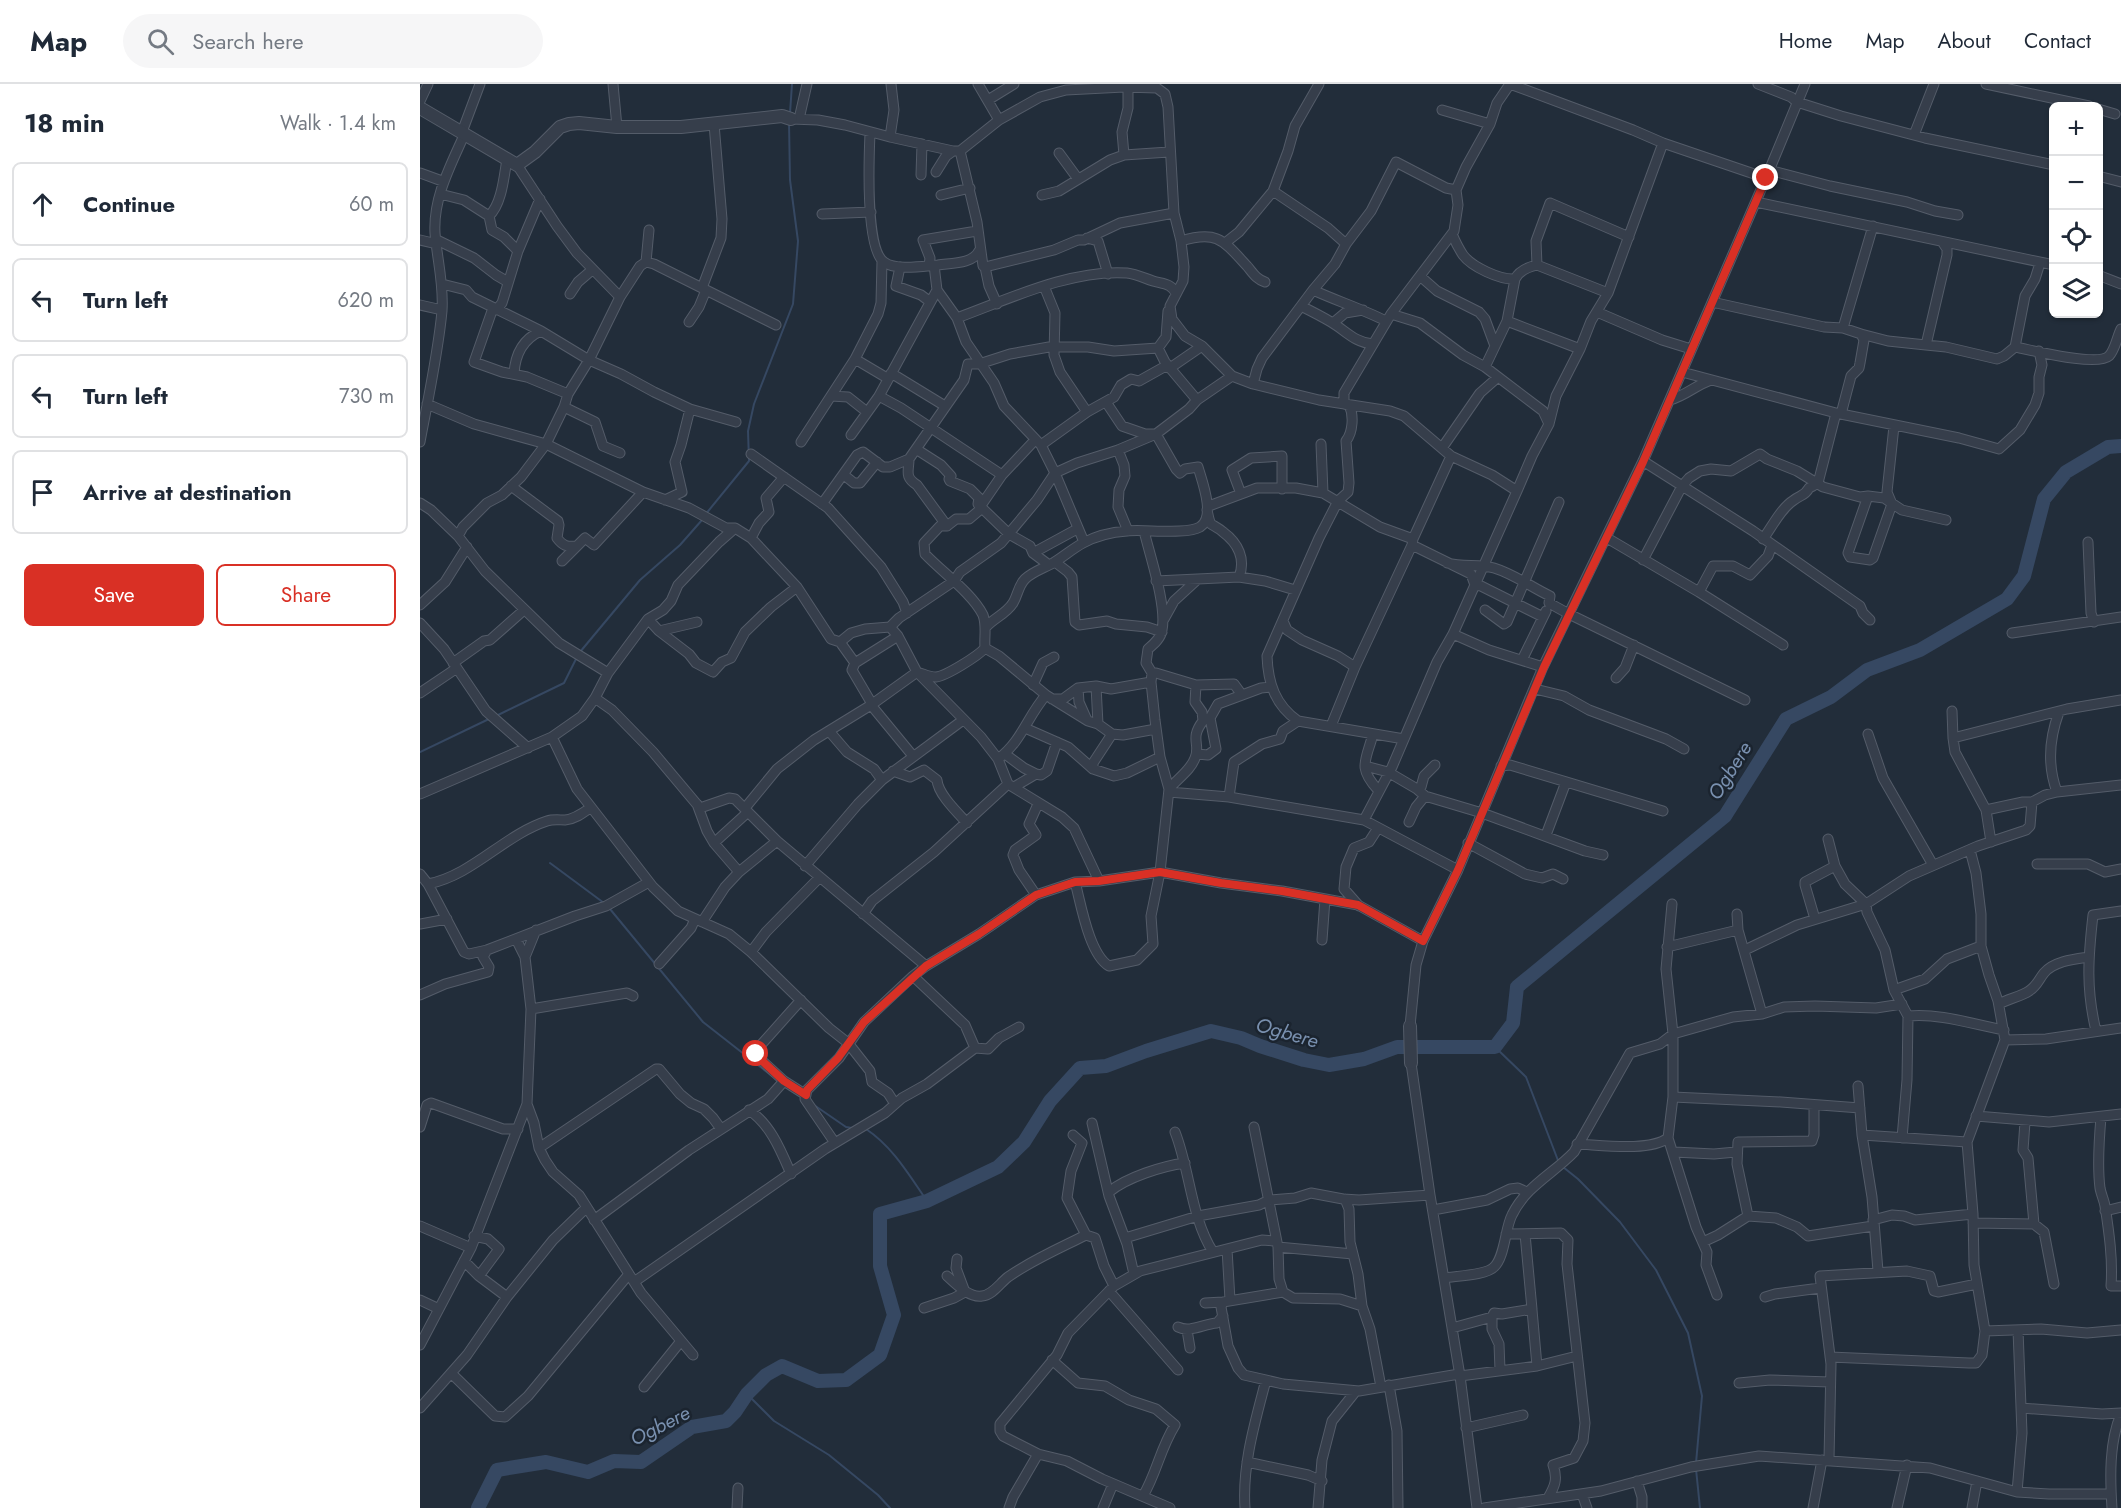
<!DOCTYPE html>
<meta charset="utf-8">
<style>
:root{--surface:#fff;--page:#f6f6f7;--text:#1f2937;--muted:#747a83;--line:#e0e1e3;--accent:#d93025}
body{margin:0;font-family:Jost,sans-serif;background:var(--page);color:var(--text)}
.controls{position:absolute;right:18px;top:18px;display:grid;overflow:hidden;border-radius:9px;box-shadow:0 2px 4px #0004}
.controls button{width:54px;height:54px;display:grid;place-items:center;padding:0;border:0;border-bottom:2px solid var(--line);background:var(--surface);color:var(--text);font:30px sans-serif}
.stop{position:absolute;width:18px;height:18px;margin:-14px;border:4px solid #d93025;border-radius:50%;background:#fff}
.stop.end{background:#d93025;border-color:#fff;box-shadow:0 2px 6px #0008}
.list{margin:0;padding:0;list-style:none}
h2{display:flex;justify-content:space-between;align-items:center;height:78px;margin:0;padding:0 24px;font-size:26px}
h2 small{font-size:20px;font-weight:400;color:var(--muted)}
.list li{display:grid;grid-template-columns:39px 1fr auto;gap:18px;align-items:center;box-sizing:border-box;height:84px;margin:0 12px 12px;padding:0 12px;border:2px solid var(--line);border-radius:9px}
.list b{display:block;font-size:22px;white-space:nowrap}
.list em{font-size:20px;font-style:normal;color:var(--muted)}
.actions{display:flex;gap:12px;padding:18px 24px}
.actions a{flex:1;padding:14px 0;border:2px solid var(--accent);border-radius:9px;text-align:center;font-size:21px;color:var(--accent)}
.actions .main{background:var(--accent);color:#fff}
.icon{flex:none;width:33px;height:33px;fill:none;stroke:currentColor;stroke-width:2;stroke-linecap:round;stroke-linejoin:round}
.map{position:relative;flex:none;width:1701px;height:1424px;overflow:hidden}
header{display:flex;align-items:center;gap:36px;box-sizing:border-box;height:84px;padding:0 30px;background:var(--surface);border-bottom:2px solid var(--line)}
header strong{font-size:28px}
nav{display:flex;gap:33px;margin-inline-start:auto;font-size:21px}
.search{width:420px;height:54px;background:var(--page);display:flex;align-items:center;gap:15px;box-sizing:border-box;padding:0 21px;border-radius:33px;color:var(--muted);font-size:22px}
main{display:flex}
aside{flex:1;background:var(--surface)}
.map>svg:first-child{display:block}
</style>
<header>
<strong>Map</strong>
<div class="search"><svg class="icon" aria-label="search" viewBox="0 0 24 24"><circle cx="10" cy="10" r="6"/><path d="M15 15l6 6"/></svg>Search here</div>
<nav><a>Home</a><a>Map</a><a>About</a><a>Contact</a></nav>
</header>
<main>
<aside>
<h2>18 min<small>Walk · 1.4 km</small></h2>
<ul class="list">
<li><svg class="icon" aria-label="ahead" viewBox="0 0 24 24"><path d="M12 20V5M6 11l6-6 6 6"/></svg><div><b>Continue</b></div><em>60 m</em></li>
<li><svg class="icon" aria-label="left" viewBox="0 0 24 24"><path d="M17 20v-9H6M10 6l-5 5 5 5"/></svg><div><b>Turn left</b></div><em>620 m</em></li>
<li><svg class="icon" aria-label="left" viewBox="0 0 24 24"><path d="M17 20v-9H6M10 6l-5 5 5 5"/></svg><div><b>Turn left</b></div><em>730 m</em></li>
<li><svg class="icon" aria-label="arrive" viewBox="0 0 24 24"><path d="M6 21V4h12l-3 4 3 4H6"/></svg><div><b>Arrive at destination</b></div></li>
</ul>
<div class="actions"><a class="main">Save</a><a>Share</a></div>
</aside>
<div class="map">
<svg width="1701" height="1424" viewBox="0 0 1701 1424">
<rect width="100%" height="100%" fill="#222d3a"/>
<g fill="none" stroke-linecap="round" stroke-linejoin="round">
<path stroke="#364862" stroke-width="2" d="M370 29 372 0
M285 431 329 377 328 347 334 320 373 220 378 157 370 96 369 38
M160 568 220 496 260 461 282 436
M76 632 144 599 157 573
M0 668 71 634
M130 779 184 819
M190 825 283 938 352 992
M1075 963 1106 993 1139 1079
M394 1021 426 1043 432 1044
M446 1045C473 1063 489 1091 507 1117
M1143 1083 1158 1095 1200 1138 1236 1186 1268 1249 1282 1312 1276 1379
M327 1310 354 1337 409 1371 458 1411 470 1424
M1276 1385 1280 1424"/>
<path stroke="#364862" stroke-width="14" d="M58 1424 77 1386 126 1378 168 1388 194 1377 221 1378 272 1343 306 1337 315 1328 327 1310 346 1291 362 1282 398 1297 426 1296 460 1271 474 1231 460 1182V1130L507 1117 578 1083 604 1058 630 1017 660 984 686 982 726 967 791 947 821 954 840 962 884 976 909 981 944 975 977 963H1075L1093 939 1097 903 1305 732 1366 635 1411 613 1447 586 1500 566 1587 515 1604 492 1624 415 1646 388 1688 363 1701 362"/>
<g stroke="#545c69" stroke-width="11">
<path id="minor" d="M193 0 197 43
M558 0 579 36
M1090 0 1213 46 1243 59 1346 94
M1338 0 1371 13 1377 18 1421 32 1505 54 1634 81
M1566 0 1669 22
M568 16 594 0
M0 17 8 0
M1678 25 1695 30
M1022 26 1070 40 1077 19 1090 0
M371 35 398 36 425 41 470 53 533 67H540L579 36 620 13 646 6 704 3 737 4 745 10 748 23 754 129 761 157 764 183 763 197 750 222 752 235 765 252 782 262 812 292 833 300 899 316 970 327 984 332 1031 372 1072 391 1097 407 1033 550 1069 566 1123 583 1038 786 1003 857 996 881 990 942
M379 35 387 0
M42 48 60 0
M450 49C449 73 445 165 464 178 475 187 504 182 518 181 531 179 553 180 559 167
M1494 51 1514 0
M470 53 474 26 471 0
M540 67 557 138 563 182 565 183 569 202 577 220
M639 69 658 95
M704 71 702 48 708 24V3
M97 81 137 142 157 169 200 213
M1349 86 1410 102 1487 118 1515 127 1538 131
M516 88 526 72 533 67
M0 89 22 97
M501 91 502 60
M1678 92 1701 98
M20 110 44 116 69 132 72 146 84 153 98 167
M521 111 550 104
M622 111 639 107 690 76 704 71 749 68
M1336 118 1634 181
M402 130 451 128
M69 132C82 120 84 92 87 75
M1032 150C1035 157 1039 165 1043 171 1052 183 1080 196 1095 195
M667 154 678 157 688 190
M0 156 17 160
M17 156 54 174 76 191 88 198
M761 157C797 146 803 156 827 182 833 189 836 195 845 198
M805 159 819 148 853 107 868 67 875 42 899 0
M926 160 951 127 976 78 1026 104 1036 106
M226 178 234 180 356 241
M514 181 517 206 537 234 546 258 574 299 584 322 621 361 635 389 664 458
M1117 181 1116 157 1130 119 1209 153
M509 182 510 174 503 156 557 147
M480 183 476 202 501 211 509 217
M565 183 634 166 658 156H664L700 139 754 129
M1678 191 1701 200
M1000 192 1017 207 1059 228 1065 235 1075 262
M22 200 46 206 52 213 121 247 169 276 201 290 234 308 270 325 316 338
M624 202 635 229 634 271 640 288 667 328
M282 204 301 154 302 135 294 40
M893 206C917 217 942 225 966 237
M150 210 158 198 172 186
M1292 218 1404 243 1423 244 1441 250 1444 256 1440 279 1439 284 1431 292 1421 330
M0 221 22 226
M881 222C891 227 901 232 911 238 925 246 935 259 953 260
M73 224 54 278 82 288 107 293 148 310
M76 226 82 219 98 167 120 115
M748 227 746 253 738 264 745 278 777 316
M1177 228 1242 256 1271 265
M971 230 1000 239 1043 271 1065 283 1123 327 1129 340
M537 234C589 215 651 185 707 189 716 190 724 194 733 197 742 200 752 199 756 210
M1087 237 1160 265
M269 238 279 223 286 206
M913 239 925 229 943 226
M1423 244 1453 142
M1441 250 1468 257 1506 261 1527 171V165L1523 159
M1506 261 1526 263 1577 275 1584 272 1595 263 1605 212 1615 195 1620 179
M1595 263C1612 266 1677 283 1689 272 1695 266 1697 253 1701 245
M435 275 467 294
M1065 283 1087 237 1095 195C1099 187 1108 183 1117 181L1188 209
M1262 288 1416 329 1539 354 1579 365 1600 346 1615 321 1619 309V293L1622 281 1619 267
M471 289 525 322
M94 290C95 271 103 255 121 247
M833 300 837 285 842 274 893 206 915 180 926 160 908 144 853 107
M411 312 428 313 447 328
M459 312 481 324 582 391
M1250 316C1265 312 1276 301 1291 296
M7 320 54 340 126 360 223 408 269 424 306 444H315L331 454 377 503 411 555 420 558 435 579 432 586 452 620
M144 323 175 338 183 362 200 369
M431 351 459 312 517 206
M0 358C8 315 18 270 22 227 24 200 17 175 15 149 13 113 31 81 45 49
M381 358 435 275 458 230 461 219 462 177
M901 360 903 409
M621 361 667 328 694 313 701 301 711 295 719 297 744 283 750 284 782 262
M1022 364 1060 309 1077 294
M496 365 521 381 531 392 529 395 530 397 550 405 559 414 558 420 560 423
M698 366 704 381 705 392 699 406 698 423 708 447
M331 370 408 424 461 483 483 518 487 529
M489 375C489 387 484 393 497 401L527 442
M1223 377 1333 447 1440 522 1443 529 1450 536
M424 391 434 399H440L457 378
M1398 399 1416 329
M91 402 138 437 139 441 137 454C143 462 147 463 156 462
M1097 407 1112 372 1129 340 1136 312 1160 265 1171 237 1188 209 1243 59
M821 410 812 386 831 374 862 372V405
M1448 412 1428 469 1430 473 1450 476 1453 474 1472 420 1467 408 1474 342
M245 416 262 408 255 378 261 361 270 325
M0 419 11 426 38 452 65 487 139 559 188 589
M402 420 437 371 443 368 463 383H470L489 375 544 296 548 280H559L590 270 629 263H668L694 267 738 264
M789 422 837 404H876L903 409 960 443 993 455
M562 424 589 450 610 462 613 469 629 481
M787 426C788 430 789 437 791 440 794 442 800 445 803 448 818 459 826 475 819 493
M38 452 43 443 67 419 82 411 101 393 126 360 144 323 148 310 169 276 200 213 220 182 226 178 229 146
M331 454 339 439 349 428 346 414 364 393
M1187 454 1279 508 1363 561
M1343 455C1352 443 1361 424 1374 416 1380 411 1385 412 1389 404L1393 402 1395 397
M1668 458 1671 529 1674 538
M992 461 1051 490 1055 501 1061 502 1123 533
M613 469 657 445
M1223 476 1262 402 1269 394 1280 387 1291 385 1311 387 1340 370 1347 375 1377 387 1403 403 1440 413 1448 412 1464 414 1482 426 1526 436
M142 477 165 454 174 461 223 408
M635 478 648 488 652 493 655 538 659 541 687 537 696 540 727 543 742 548
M1027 479C1043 483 1060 480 1074 484 1094 490 1111 503 1130 512L1129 519 1149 530 1325 616
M736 497 819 493 845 497 875 506
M1279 508 1293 482H1313L1330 491 1348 472 1352 461
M0 521 25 498 47 463
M1065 526 1084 540 1087 538 1139 418
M228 535 239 547 269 570 276 579 293 588 302 578 311 574 325 548 351 523 377 503
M744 535 754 517 778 495
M863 537 867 546 882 556 918 572 935 583
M0 539 24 565 66 627 108 664
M470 543 478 552 497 588 561 653 578 675 588 700 642 733 654 744 679 797
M566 543C574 534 586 530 593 519 598 511 598 502 605 495 612 488 624 484 633 479 643 473 652 465 663 459 676 452 693 448 707 447 724 445 766 451 780 443 796 433 782 397 778 383L765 385 760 389 756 385 736 350H725L702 342 686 318
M239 547 277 538
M1592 549 1701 533
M420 558 431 549 445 545 470 543 479 534 534 497 540 488 581 459 617 416 635 389 657 379 698 366 736 350 769 325 777 316 812 292
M565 564 579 572 626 611 668 637 678 640 692 650 703 651 736 645
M1102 576 1126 527
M33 579 64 557 70 556 104 526
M435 579 478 552
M1123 583 1223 377 1346 94 1385 0
M732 589H736L776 601 814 600 822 611
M1196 594 1205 584 1214 561
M613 601 623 579 634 573
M676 602 678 640
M658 604 659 618 667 636
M1115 605 1144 612 1169 626 1246 655 1264 665
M0 609 37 584
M175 614 192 626 233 668 280 724 309 714 315 715 357 757 506 882
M632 615H643L658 604 676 602 691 605 731 598
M451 621 493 672
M1532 627 1533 654 1535 668 1566 726 1571 758
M911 642 935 583 992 461 993 455 1031 372
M605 644 648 663 673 685 694 692 707 689 740 673
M409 647 427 668 454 685 462 696
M953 650C946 677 937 683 958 706
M1448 650 1463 694 1513 781
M132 653 157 705 233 803 258 827 309 850 331 868 409 944 428 959 450 987 452 998 468 1009 475 1020
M1533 654 1647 625 1701 616
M984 655 878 637C855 621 848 599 847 572L899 454 918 417 928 408 929 399 926 357C933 348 934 331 929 321L924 320V309L971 230 1034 147 1038 121 1036 106 1046 83 1070 40
M585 670 604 684 616 690
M777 670 788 671 796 665 790 634 798 620 841 604 851 603
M578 675C602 657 607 633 626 611
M945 682 968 688 997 705 1005 712 1062 729 1165 767 1183 771
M1081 682 1090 681 1243 727
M673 685V679L692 650
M473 687 490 693 504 686 517 696C518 710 537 728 547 739
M594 703 616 690 621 691 627 687 637 658
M749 705C757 695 771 686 775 674 781 660 769 655 783 637L782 628 775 618 776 601
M997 705 1001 703 1004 692 1015 681
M749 708 809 713 944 736 1038 786
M1637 708C1627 681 1629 655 1639 628
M0 710 132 653 162 632 175 614 188 589 228 535 243 526 251 517 258 501 299 458 315 444
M809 713 814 678 842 660 860 655 863 647 878 637
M277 720 287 747 294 759 319 788
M325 724 357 685 394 656 451 621 497 588C504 590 509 593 516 593 526 592 558 572 565 564 564 553 567 542 563 531 552 509 522 488 505 470L504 459 520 442H527L536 435H549L562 424 560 423 582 391 615 356
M1566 726 1603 718H1612
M944 736 972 683 1017 578 1033 550
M989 738 996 723 1005 712
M1126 751 1146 698
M1408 755 1415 782 1425 800 1446 820 1447 828 1465 866 1474 906 1488 932 1487 996 1482 1054
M294 759 328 728
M1048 759 1105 790 1122 794 1133 790 1143 795
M1617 780H1668L1685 788 1701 785
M385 782 438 720 462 696 543 636
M0 790 8 800 44 868 49 870 67 866 155 832 186 822 229 798
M655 798C661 820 669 870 689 882L717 876 733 860 731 832 740 788 749 705 740 673 735 636 731 598 732 589 726 579 728 565C734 560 741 554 742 546 747 522 730 472 724 447
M8 800C53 791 84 751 127 737 133 735 139 736 145 736 155 735 163 729 170 724
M616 811 599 786 593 771 595 766 616 751 609 740 618 720
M1252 820 1246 885 1253 950V1013L1248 1054 1276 1143 1287 1168 1286 1181 1297 1211
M939 822 924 805 926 783 934 764 949 758 958 744
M443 830 452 817 514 768 588 700
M1317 830 1318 846 1342 930
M1395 835 1385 801V798L1415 782
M282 838 305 803 319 788 357 757
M0 840 27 835
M902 856 905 815
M1247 863 1318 846
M1325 866 1377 841 1446 820 1489 792 1558 762 1606 746 1610 742 1612 718 1625 711 1637 708 1701 701
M331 868 346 848 399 794
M105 873 116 846
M239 880 271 844 275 835
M493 892 545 941 555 964
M1474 906 1505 895 1527 875 1561 862
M0 911 25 900 68 888 69 883 63 873 67 866
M381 916 339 963 336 970 339 974 364 997 386 1011
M1579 920C1588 915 1602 912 1609 907 1617 902 1619 895 1624 889 1634 877 1655 875 1669 873
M111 925 207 909 213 912
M1488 932C1520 929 1552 940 1584 946
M1676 947C1666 905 1668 875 1673 831L1701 827
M1585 956 1626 955 1701 944
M991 979 1010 1111 1040 1292 1057 1424
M1438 1002 1442 1051 1452 1113 1458 1187
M1253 1013 1361 1018 1440 1024
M107 1020 114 1039 119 1064 125 1076 133 1088 159 1111 221 1209 273 1271
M329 1026C351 1041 361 1067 371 1090
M1556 1032 1629 1038 1701 1030
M1681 1033C1679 1056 1677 1081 1680 1104 1681 1110 1684 1116 1685 1122 1689 1148 1693 1176 1691 1202H1701
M1605 1038 1603 1066 1608 1074 1614 1140
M672 1039 689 1112 707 1160 714 1190
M0 1043 7 1021 11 1019 83 1045H98
M834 1043 858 1163 859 1195 863 1208 873 1214 920 1215 942 1222
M755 1048C770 1086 771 1134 793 1168
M653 1051 662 1059 651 1087 647 1114 666 1151 675 1154 684 1182 694 1202
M1442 1051 1547 1058
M415 1059 385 1015 387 1006 419 974 444 938 493 892 506 882 559 850 616 811 655 798 679 797 740 788 801 799 862 807 938 821 1003 857
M1157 1060C1181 1061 1229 1068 1248 1054
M119 1064 236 985H239L260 1010 271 1019 284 1025 293 1034 301 1045
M1254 1068 1294 1070 1316 1068
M689 1108C707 1093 743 1082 765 1079
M925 1115 929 1125 930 1158 938 1190 942 1222 950 1245 961 1303
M1013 1126 1067 1116 1090 1105 1098 1104 1107 1108
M1685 1127 1701 1123
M1328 1132 1317 1080 1318 1058 1392 1057 1394 1051V1021
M174 1136 269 1066 348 1015 364 997
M1453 1136 1472 1131 1484 1132 1495 1136 1553 1130
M1553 1139 1614 1140 1624 1148 1634 1200
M0 1142 51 1164
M1086 1150 1141 1149 1148 1156 1147 1180 1165 1339 1163 1357 1154 1374 1133 1381C1138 1395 1135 1402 1128 1414
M54 1152 68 1155 79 1165 59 1192
M705 1154 778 1132 839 1121 849 1116 875 1114 891 1109 923 1115 939 1116 1010 1111
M1283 1158 1298 1151 1328 1132 1356 1134 1377 1143 1388 1152 1453 1142
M858 1163 933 1170
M807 1165 810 1216
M44 1177 59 1192 87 1213
M527 1192C536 1200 549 1214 562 1212 573 1211 580 1199 588 1193 612 1176 640 1164 666 1151
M1024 1194C1036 1192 1067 1191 1074 1183 1085 1173 1085 1144 1092 1131 1106 1102 1133 1090 1154 1068L1210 969 1240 960 1253 950 1313 933 1342 930 1364 923 1395 922 1456 924 1482 920
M214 1198 405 1065 465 1029 482 1014 507 1000 555 964 568 965 579 954 599 943
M689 1207 758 1286
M1345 1213 1355 1210 1400 1204
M0 1216 19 1225
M803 1218 801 1223 808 1262 818 1284 824 1291 863 1300 939 1307 1039 1290
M785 1219 803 1218 863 1208
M504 1224 534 1214 545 1208 536 1184 537 1175
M1112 1226 1117 1282
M1072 1233V1245L1079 1260 1080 1286
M758 1243C770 1249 783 1240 797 1239L803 1232
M1032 1244 1072 1233 1074 1229 1082 1230 1112 1225 1105 1150
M767 1246 770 1264
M1565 1247 1621 1245 1667 1249 1701 1246
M0 1261 51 1164 107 1020 111 925 105 873 96 855
M1410 1273 1549 1279H1556L1562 1271 1565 1247 1554 1181 1553 1130 1547 1058 1585 956 1578 917 1569 891 1561 862V830L1556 789 1550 766
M632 1276 658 1299 685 1302 709 1316 736 1325 755 1341C740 1365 737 1388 723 1412
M31 1289 75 1332 85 1333 108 1312 209 1190
M1040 1292 1117 1282 1157 1272
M1319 1299 1350 1296 1410 1298
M969 1301 977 1347 978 1424
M224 1303 261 1257
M0 1324 47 1271 87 1213 133 1156 166 1124
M1601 1324 1682 1330 1701 1329
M1046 1344 1103 1331
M1409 1375 1411 1280 1400 1192 1487 1187 1510 1192 1514 1207 1518 1208 1557 1200
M827 1378 888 1391 902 1397
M1217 1397 1222 1413V1424
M1597 1408 1602 1349 1598 1246
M1162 1410 1167 1424
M317 1424 318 1404
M589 1424 593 1413 618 1370
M683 1424 693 1400
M750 1424 682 1395 647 1377 618 1370 583 1352 580 1347V1340L637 1271 648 1249 694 1202 720 1187 842 1156 855 1157
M825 1424C822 1381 835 1338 846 1296
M898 1424 902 1376 912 1337 936 1307
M1064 1424 1181 1407 1271 1383 1339 1372 1510 1384 1597 1408 1629 1410H1691
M1393 1424 1402 1376
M1477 1424 1487 1381
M1552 1424 1557 1397
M1692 1424C1690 1394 1689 1358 1701 1330"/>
</g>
<g stroke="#545c69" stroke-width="14">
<path id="tertiary" d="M0 24 97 81 115 68 140 43 149 40 159 39 197 43H261L362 32 371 35
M990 942 991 979"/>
</g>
<use href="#minor" stroke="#363e4b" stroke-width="9"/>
<use href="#tertiary" stroke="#363e4b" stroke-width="12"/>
</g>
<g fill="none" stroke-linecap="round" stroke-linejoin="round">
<path stroke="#d93025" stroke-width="8" d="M336 970 339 974 364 997 386 1011 387 1006 418 974 444 938 506 882 559 850 616 811 655 798 679 797 740 788 801 799 862 807 938 821 1003 857 1038 786 1124 583 1223 378 1346 94"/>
</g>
<g text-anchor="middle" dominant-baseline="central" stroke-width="5" stroke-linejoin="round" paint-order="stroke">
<g font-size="20" font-style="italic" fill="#7990af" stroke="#1b242f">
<text transform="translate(1310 687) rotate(-58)">Ogbere</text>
<text transform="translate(867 949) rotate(16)">Ogbere</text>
<text transform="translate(240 1342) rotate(-27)">Ogbere</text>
</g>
</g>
</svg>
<div class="controls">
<button>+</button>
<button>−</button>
<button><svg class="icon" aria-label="locate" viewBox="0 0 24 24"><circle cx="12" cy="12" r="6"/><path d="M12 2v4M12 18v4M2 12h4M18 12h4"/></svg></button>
<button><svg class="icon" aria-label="layers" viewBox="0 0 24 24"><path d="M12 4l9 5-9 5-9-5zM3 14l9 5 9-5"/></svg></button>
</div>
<div class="stop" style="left:336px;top:970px"></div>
<div class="stop end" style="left:1346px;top:94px"></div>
</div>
</main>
